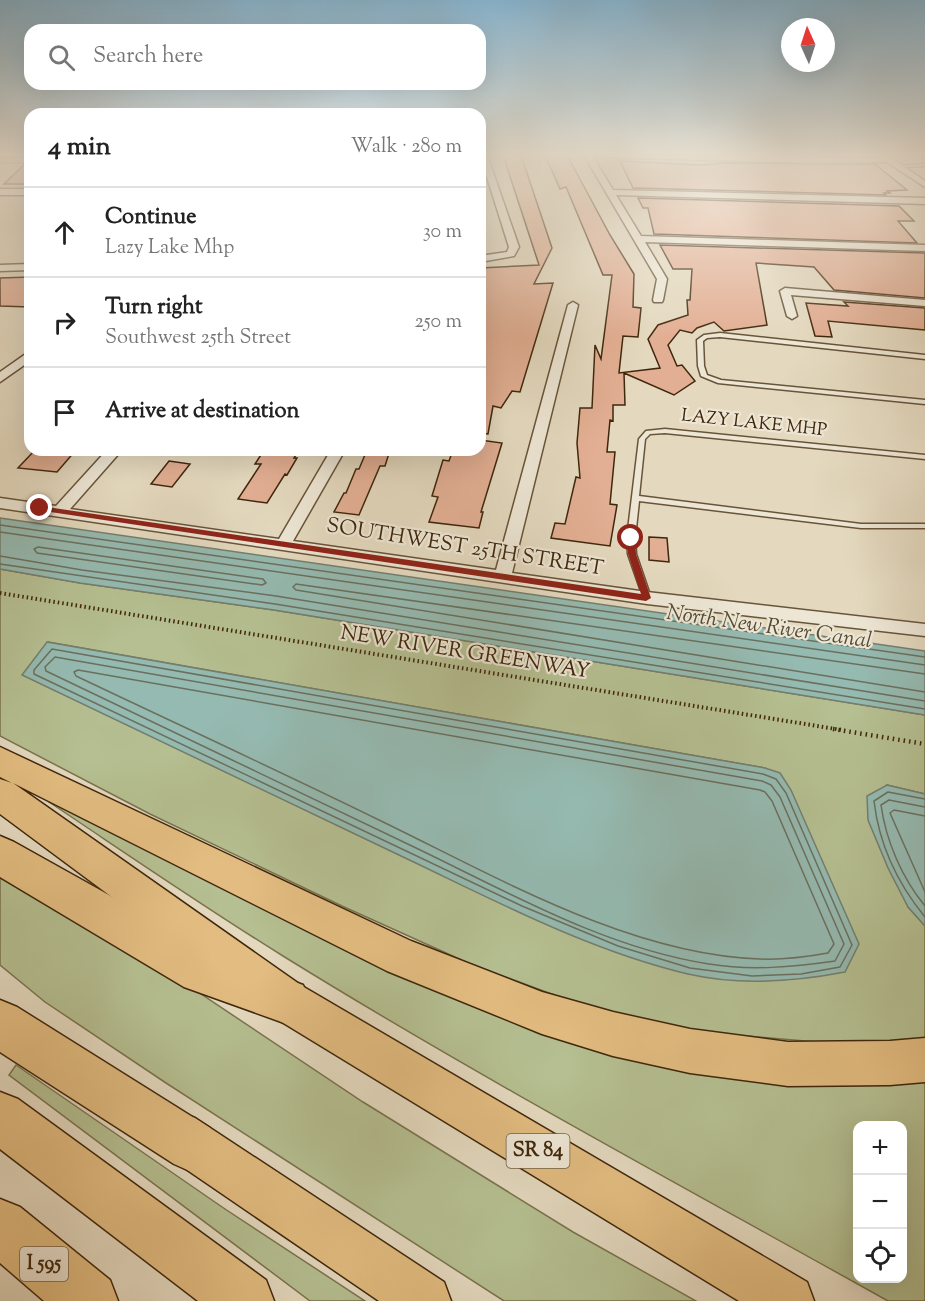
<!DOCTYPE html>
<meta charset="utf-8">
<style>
:root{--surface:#fff;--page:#f2f2f2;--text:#222;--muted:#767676;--line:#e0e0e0}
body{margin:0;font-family:"Sorts Mill Goudy",serif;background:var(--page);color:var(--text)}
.controls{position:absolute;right:18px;bottom:18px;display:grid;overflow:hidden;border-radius:12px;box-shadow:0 6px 24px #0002}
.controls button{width:54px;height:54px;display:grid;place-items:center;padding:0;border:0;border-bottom:2px solid var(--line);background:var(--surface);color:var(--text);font:30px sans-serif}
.compass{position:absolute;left:781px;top:18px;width:54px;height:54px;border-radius:50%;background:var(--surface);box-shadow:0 6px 24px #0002;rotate:357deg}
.stop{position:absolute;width:18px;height:18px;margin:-14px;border:4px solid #8f2418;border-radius:50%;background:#fff}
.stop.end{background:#8f2418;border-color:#fff;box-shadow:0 2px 6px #0008}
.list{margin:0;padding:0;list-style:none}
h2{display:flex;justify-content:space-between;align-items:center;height:78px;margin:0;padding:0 24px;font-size:26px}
h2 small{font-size:20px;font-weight:400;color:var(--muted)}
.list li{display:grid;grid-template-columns:39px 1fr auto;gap:18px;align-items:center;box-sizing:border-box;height:90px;padding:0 24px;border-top:2px solid var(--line)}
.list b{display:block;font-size:22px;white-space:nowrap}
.list p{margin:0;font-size:20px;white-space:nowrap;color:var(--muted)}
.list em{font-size:20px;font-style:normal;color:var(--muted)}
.icon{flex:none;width:33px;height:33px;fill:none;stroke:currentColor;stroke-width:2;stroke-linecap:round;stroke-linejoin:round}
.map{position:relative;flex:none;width:925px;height:1301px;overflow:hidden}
.search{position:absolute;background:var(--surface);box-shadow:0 6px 24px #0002;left:24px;top:24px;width:462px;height:66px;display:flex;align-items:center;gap:15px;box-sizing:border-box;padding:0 21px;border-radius:18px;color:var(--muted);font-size:22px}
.panel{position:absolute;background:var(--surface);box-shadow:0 6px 24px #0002;left:24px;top:108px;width:462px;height:348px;border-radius:18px}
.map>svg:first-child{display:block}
</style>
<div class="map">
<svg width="925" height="1301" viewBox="0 0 925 1301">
<rect width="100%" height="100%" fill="#e4d9bf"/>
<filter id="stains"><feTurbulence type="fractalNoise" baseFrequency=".00333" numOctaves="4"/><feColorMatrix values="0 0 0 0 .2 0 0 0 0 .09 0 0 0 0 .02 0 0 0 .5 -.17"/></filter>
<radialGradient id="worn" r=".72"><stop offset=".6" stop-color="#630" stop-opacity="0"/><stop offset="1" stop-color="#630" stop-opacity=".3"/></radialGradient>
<path fill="#b5bf91" stroke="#7a734e" stroke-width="1.5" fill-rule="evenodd" d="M0 569 80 583 274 610 925 715V794L887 785 908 907 925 926V1043L851 1045 711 1033 640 1022 565 999 466 962 342 906 150 814 0 736ZM48 642 765 768 689 974 616 952 519 912 23 675Z
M56 796 487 1005 925 1076V1301H888C686 1188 480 1078 283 956 204 907 127 854 49 802ZM858 1126H902V1278H858Z
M0 871 141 954 363 1102 573 1232 696 1301H504L166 1083 45 1002 0 965Z
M16 1065 225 1209 365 1301H310L9 1075Z"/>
<path fill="#95bab1" stroke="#737f6f" stroke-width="1.5" d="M0 518 925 651V715L274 610 80 583 0 569Z
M47 642 765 768 780 773 791 790 859 944 845 972C793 982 740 986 688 974 587 950 492 899 399 855 273 795 148 735 22 675Z
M887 785 925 794V926L908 907 888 868 868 820 867 796Z"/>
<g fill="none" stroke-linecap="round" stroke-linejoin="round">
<path stroke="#6a705e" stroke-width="1.5" d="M0 525 925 657
M0 532 925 665
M38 547 263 579 266 583 262 585 37 553 34 549Z
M0 556 82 570 276 596 925 701
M0 564 275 604 925 709
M52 649 763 774 776 779 786 793 852 945 840 967 801 974 752 976 690 968 618 946 522 906 34 674V670Z
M55 657 762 781 771 785 780 797 844 944 835 961C793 967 751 971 709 964 605 948 508 892 414 847 292 788 168 730 46 671L45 667Z
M78 670 760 790 765 792 772 801 834 944 828 953C806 957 783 960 760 959 630 955 495 876 379 820 279 771 177 724 76 676L74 672Z
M925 674 296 584 293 587 296 590 925 692
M925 799 888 792 874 801C879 844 898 884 925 917
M925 807 889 800 881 805C886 841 902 878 925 906
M925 816 894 810 890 813 925 892"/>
</g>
<path fill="#e3af94" stroke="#3f270c" stroke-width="1.5" d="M503 155H521L552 248 534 284 553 283 520 392 512 391 501 408 493 406 488 434 480 433V268L539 265Z
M545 155H567L610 235 634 274 633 307 641 308 638 337 623 336 619 373 660 368 648 339 658 325 688 315 687 300H690L692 269H673L660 245 925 253V298L834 290 814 267 756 263 767 325 724 331 714 322 697 328 692 333 680 330 668 345 677 366 682 365 695 381 674 395 624 373 625 405H613V421L610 420 607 452H615L610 504 617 505 610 546 551 538 555 523 565 524 576 477 580 478 577 443 580 408H592L595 345 601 359 612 275H603L566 187 560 189Z
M620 161 701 165 725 163 875 164 907 190 887 191 890 193H884L886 195 633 188Z
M25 164H30V184H4Z
M638 198 899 206 914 221H898L917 243 654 234 648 208H643Z
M30 277V307L0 306V278Z
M844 302 925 308V330L828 321 832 337 815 336 806 303 848 306Z
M480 440 502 443 481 512H483L479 528 429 522 438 497 432 496 443 460 449 461 453 450H480Z
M35 450H76L57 472 18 468Z
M264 450H299L294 458H297L287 475 285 474 267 503 238 499 261 464H255Z
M367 450H390L385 466H380L359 515 334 512 344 493H346L356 469H359Z
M169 461 190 464 172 487 151 484Z
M649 537 667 538 669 562 649 560Z"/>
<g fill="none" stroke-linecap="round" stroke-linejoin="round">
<g stroke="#685439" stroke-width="3">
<path id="lane" d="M918 155 925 156V159Z
M925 164V166L897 167 895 166Z
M720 333 925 355V359L720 337 707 338 703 341 704 366 707 375 721 380 925 400V404L718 383 701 376 698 366 697 340 704 335Z
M665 429 925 455V459L665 433 650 434 645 439 639 496 861 524H925V528H861L639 501 635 538 636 554 651 598 647 601 644 600 628 554 627 538 639 439 646 431Z"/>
</g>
<g stroke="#685439" stroke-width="3">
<path id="street" d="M480 155H487L519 247 514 256 480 262V256L507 252 509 247Z
M584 155 881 158 878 155H887L925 181V187L887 162 822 163 593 157 613 190 925 198V204L616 195 641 236 925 245V251L645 242 667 279 663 300 662 302H654L653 300 657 279Z
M0 158H30V162H0Z
M0 189H30V195H0Z
M30 264V270L0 271V265Z
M785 288 925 300V306L791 295 797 316 792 319 787 316 780 291Z
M573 302 578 305 512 573 647 592 925 624V636L647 604 0 508V498L56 506 107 450H122L70 509 279 539 331 450H345L293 541 496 570 568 305Z
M30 351V361L0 382V372Z"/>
</g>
<g stroke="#3f270c" stroke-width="3">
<path id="primary" d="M0 747 411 941 542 992 613 1012 690 1029 788 1042 890 1041 925 1038V1082L890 1085 788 1086 690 1073 613 1056 542 1034 387 971 13 783 302 986 807 1282 814 1301H739L272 1016 0 814V779L12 783 0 777Z
M178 1112 195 1118 444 1282 451 1301H379L161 1152 155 1135 161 1118Z"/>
</g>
<g stroke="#3f270c" stroke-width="3">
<path id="highway" d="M0 836 14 842 211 952 303 985 310 1001 303 1017 287 1024 184 987 0 877Z
M0 1000 17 1007 210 1128 218 1146 210 1164 192 1172 174 1164 0 1052Z
M0 1092 18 1099 266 1280 274 1301H198L0 1149Z
M0 1199 20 1207 110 1280 118 1301H44L0 1263Z"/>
</g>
<path stroke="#3f270c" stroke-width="4" stroke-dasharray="1.5 3" stroke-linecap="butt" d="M0 593 842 730"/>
<path stroke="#3f270c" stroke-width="4.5" stroke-dasharray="1.5 4" stroke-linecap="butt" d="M833 729 925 744"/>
<use href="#lane" fill="#ede6d5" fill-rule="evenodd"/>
<use href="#street" fill="#ede6d5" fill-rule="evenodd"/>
<use href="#primary" fill="#e2bc80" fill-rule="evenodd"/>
<use href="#highway" fill="#e2bc80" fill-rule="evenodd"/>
</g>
<linearGradient id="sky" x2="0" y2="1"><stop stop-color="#87b6d2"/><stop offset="0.46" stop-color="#f3eee2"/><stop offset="1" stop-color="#f3eee2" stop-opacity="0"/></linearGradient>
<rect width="925" height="337" fill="url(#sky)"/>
<path fill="#8f2418" d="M40 506 641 594 628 554 627 538 631 535 635 538 636 554 651 598 646 601 37 510 36 508Z"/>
<g text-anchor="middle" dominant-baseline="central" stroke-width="4.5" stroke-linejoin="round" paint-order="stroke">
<g font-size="18" fill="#3f270c" stroke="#ede6d5">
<text transform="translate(754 424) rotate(6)">LAZY LAKE MHP</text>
</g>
<g fill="#ede6d5" stroke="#736048" stroke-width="1.5">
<rect x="506.5" y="1134" width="63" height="34" rx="4.5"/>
<rect x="20" y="1247" width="48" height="34" rx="4.5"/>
</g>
<g font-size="20" font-weight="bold" fill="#3f270c">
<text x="538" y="1151">SR 84</text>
<text x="44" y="1264">I 595</text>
</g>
<g font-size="21" fill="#3f270c" stroke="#ede6d5">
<text transform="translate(465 548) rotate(9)">SOUTHWEST 25TH STREET</text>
<text transform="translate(465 653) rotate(9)">NEW RIVER GREENWAY</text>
</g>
<g font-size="22" font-style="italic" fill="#544c35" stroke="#ede6d5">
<text transform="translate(769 628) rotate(8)">North New River Canal</text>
</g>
</g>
<rect width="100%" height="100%" filter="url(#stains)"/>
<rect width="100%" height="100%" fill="url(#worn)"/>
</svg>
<div class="controls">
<button>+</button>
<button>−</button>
<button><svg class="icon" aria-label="locate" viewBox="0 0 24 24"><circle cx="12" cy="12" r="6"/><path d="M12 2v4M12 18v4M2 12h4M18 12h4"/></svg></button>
</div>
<svg class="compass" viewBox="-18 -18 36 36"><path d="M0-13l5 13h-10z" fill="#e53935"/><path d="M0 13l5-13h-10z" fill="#767676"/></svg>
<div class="stop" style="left:631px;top:538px"></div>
<div class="stop end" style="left:40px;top:508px"></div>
<div class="search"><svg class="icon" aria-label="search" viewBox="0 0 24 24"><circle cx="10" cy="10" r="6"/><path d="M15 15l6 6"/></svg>Search here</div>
<section class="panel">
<h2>4 min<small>Walk · 280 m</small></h2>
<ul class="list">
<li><svg class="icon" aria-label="ahead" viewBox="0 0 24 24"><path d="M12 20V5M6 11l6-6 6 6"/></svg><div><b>Continue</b><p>Lazy Lake Mhp</p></div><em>30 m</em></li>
<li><svg class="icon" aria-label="right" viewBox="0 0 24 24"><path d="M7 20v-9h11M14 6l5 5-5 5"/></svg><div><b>Turn right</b><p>Southwest 25th Street</p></div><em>250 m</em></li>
<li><svg class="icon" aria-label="arrive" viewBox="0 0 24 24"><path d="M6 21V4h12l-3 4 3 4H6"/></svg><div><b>Arrive at destination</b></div></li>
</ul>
</section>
</div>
